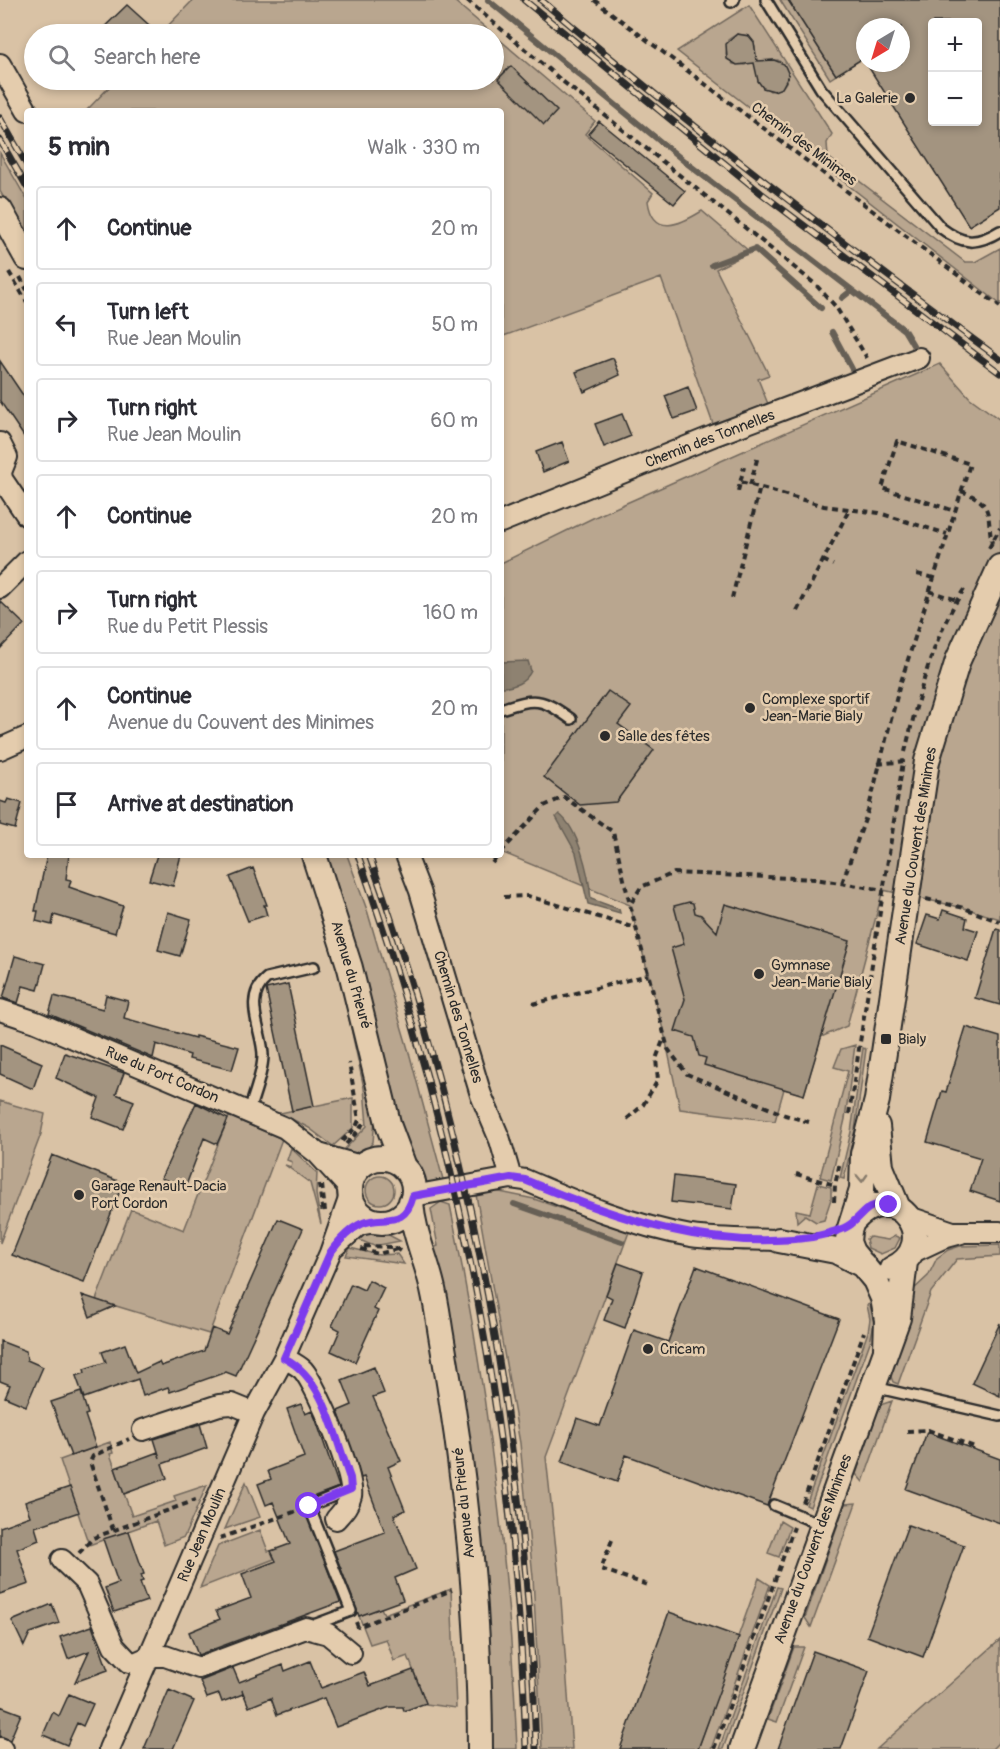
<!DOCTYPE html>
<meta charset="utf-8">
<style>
:root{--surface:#fff;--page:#f7f7f7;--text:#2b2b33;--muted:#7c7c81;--line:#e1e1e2}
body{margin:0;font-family:Pangolin,sans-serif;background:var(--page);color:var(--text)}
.controls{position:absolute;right:18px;top:18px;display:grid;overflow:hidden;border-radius:6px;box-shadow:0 3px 9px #0003}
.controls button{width:54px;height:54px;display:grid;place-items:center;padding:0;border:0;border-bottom:2px solid var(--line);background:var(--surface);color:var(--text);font:30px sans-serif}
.compass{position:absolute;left:856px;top:18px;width:54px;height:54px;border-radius:50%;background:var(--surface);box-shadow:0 3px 9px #0003;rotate:218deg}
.stop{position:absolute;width:18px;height:18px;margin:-14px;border:4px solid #7c3aed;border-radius:50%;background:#fff}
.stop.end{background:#7c3aed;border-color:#fff;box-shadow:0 2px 6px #0008}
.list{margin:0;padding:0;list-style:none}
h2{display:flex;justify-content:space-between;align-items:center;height:78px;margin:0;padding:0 24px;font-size:26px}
h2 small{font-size:20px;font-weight:400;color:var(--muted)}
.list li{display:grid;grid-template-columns:39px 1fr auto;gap:18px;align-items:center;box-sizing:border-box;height:84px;margin:0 12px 12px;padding:0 12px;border:2px solid var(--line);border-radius:6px}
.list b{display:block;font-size:22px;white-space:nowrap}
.list p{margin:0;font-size:20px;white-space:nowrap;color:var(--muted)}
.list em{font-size:20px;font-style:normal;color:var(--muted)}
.icon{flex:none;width:33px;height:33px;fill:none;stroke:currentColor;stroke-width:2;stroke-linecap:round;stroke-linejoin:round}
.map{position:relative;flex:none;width:1000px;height:1749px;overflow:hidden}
.search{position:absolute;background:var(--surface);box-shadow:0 3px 9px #0003;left:24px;top:24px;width:480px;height:66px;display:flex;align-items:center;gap:15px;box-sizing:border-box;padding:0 21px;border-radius:33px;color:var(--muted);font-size:22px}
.panel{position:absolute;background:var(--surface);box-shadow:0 3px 9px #0003;left:24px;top:108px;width:480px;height:750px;border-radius:6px}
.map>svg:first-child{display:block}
</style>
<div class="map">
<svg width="1000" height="1749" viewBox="0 0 1000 1749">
<rect width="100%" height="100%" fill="#d9c2a5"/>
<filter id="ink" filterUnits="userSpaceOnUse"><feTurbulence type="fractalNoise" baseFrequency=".0167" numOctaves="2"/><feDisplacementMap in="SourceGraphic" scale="12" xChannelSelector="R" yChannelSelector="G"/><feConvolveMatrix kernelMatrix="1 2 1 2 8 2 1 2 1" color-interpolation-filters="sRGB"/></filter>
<g filter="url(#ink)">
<path fill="#b9a68f" stroke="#72685d" stroke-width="1.5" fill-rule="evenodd" d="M193 0H453L595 121 585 134 653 193 648 201C653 238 681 224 702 211L750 252 716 269 769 375 758 379 768 404 713 424 661 278 501 337V111H86L116 80H494V34H160Z
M780 0H788L836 75 830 79Z
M749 5 832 134 827 143 828 157 965 262H975L1000 248V304L677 51ZM737 34 749 36 755 46V54L745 65 733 64 726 55 728 40ZM778 60 786 68 788 79 782 88 770 91 758 81 766 61Z
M0 153 27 200V238L0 191Z
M940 364 970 398 1000 420V919L964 908 883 890 847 1026 821 1037 804 1094 784 1089 775 1121 680 1109 665 1037 630 905 501 852V563L597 516Z
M301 855H304L345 980 375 1118 373 1142 365 1152 354 1157 342 1152 367 1126 364 1088 341 982Z
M323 855H347L367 910 410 1056 444 1183H423L408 1158Z
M855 1045 845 1119 831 1180 820 1177 848 1071 834 1067 841 1049Z
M863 1048 866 1049 855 1130 844 1179 840 1178 851 1132Z
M353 1098V1128L333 1146 309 1128 280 1113Z
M0 1101 45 1114 41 1134 0 1243Z
M229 1116 282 1139 209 1334 96 1300 131 1209 184 1230Z
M291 1148 317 1173 316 1194 321 1224 310 1183 285 1165 291 1167 292 1162 287 1160Z
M366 1190a14 14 0 1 1 28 0a14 14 0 1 1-28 0Z
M818 1184 831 1187V1199L824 1220 816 1222 805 1215 797 1222 796 1210 810 1213Z
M475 1189H485L534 1199 629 1232 546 1457 560 1586 572 1749H542L533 1577 520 1443Z
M441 1202 450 1205C487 1385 510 1565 517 1749H489L430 1249 438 1246 431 1209Z
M373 1230 385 1233 400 1241 374 1246 352 1237Z
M895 1236 900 1238 895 1248 881 1254 868 1248 866 1239 870 1237 888 1240Z
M1000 1245V1256L957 1259 931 1292 898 1384 893 1382 890 1374 912 1291 928 1276 937 1258 948 1250 960 1246Z
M350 1248 379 1255 397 1254 404 1264 346 1256Z
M870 1304 874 1324 870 1342 810 1507 806 1505 868 1332 870 1319 867 1305Z
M892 1401 889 1409 863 1482 856 1474 880 1405Z
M110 1442 113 1453 110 1454 132 1516 176 1501 174 1496 207 1485 184 1537 164 1545 156 1521 89 1545 60 1460Z
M246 1482 260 1517 225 1529Z
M856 1503 811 1627 805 1618 845 1504Z
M780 1521 790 1527 779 1557 768 1553Z
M260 1530 268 1551H271L274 1559 200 1588 218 1546Z
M759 1578 770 1585 711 1749H698Z
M777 1587 781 1588 723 1749H719Z
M451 1589 456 1708 426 1704 408 1656 394 1661 386 1639 370 1644 359 1616 381 1608 384 1614Z
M1000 1640V1741L992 1749H877Z
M794 1647H804L777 1722 768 1719Z"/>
<path fill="#8e8271" stroke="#665f55" stroke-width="1.5" d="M528 661 531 671C526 682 513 688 501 687V662Z
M559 814C579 829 589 875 591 899L619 909 620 913 588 904 576 853 556 817Z"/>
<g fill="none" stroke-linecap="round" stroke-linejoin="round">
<path stroke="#665f55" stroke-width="6" d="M488 0 684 161 904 330 913 345
M712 265 755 249 821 308
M842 298 852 290
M832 332 852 369
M514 1204 622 1242"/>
</g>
<path fill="#a39480" stroke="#2b2b2b" stroke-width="1.5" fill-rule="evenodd" d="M788 0H1000V207L969 226 866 63H901V27H865V57L836 75ZM933 22H978V122H933Z
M127 5 159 34H97Z
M737 34 749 36 754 42 757 61 774 60 784 64 789 75 782 88 774 91 763 88 758 81 754 63 737 65 727 59 726 44Z
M511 66 557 111 544 125 498 79Z
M599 121 685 191 674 204 588 134Z
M613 358 620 375 584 392 576 372Z
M0 361 27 401V441L0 401Z
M688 387 697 411 674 419 665 396Z
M622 414 631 436 604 447 595 424Z
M562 442 569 461 543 472 536 452Z
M0 601 24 624 0 649Z
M608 691 631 707 618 724 654 750 616 802 580 805 544 777Z
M8 799 22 803 15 829 0 825V801L6 803Z
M47 855H69L66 879 71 880 69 887 123 906 115 933 54 915 52 925 36 921 38 911H35Z
M157 855H181L173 886 149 880Z
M253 868 267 905H264L267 915 248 921 230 877Z
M689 902 693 903 695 913 701 915 717 932 725 904 850 941 804 1095 704 1065 706 1058 699 1056 694 1037 675 1031 685 999 671 948 684 944 674 906Z
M943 910 967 918 965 927 978 931 968 961 917 944 927 915 940 919Z
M168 912 191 919 180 956 158 950Z
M996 929 1000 930V1005L975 998Z
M15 956 45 964 38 990 23 986 18 1003 3 998Z
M288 984 314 1106 292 1111 266 989Z
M106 995 128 1001 124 1018 195 1038V1036L239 1047 232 1070 189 1059 190 1055 156 1044 153 1058 49 1014 54 996 103 1009Z
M966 1027 1000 1037V1201L970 1191 981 1158 927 1142 942 1091 946 1092Z
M0 1045 42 1063 33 1089 0 1074Z
M65 1053 124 1073 116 1094 134 1101 123 1129 92 1117 99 1098 56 1078Z
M196 1103 228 1119 217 1144 204 1138 185 1188 161 1178Z
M52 1155 123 1183 84 1282 12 1255Z
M674 1176 736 1184 732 1209 671 1202Z
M278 1219 303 1229 236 1376 226 1372 170 1392 168 1387 143 1396 138 1379 84 1398 76 1376 85 1373 84 1369 106 1362 102 1352 125 1344 136 1373 159 1362 161 1366 204 1351 212 1328 227 1334Z
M618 1263 643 1272 625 1328 604 1320 612 1298 606 1295Z
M696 1266 839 1319 767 1506 626 1455 617 1482 562 1462 577 1418 600 1426 634 1330 668 1342Z
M369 1280 384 1288 374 1309 378 1311 355 1362 331 1351 340 1330 332 1326 351 1284 364 1290Z
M82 1295 115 1306 90 1317Z
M1000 1323V1396L972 1383Z
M0 1341 26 1351 27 1360 43 1367 26 1406 5 1397 10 1385 0 1381Z
M374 1367 384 1393 373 1397 401 1461 388 1467 405 1510 394 1515 416 1569 395 1578 403 1600 359 1616 334 1551 385 1532 364 1477 361 1478 338 1411 352 1405 342 1380Z
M81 1392 88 1414 85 1415 96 1447 71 1456 51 1402Z
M301 1404 305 1414 312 1411 316 1420 339 1487 302 1501 340 1602 198 1655 189 1632 220 1619 216 1611 251 1598 242 1574 276 1561 271 1551 290 1544 273 1502 266 1505 258 1484 271 1479 268 1471 304 1457 287 1409Z
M200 1424 207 1448 162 1464 167 1478 124 1494 115 1468 158 1452 160 1458 154 1439Z
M927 1432 1000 1459V1523L906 1489Z
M70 1487 79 1512 35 1527 39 1540 17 1549 29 1584 0 1594V1527L30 1516 25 1502Z
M908 1525 964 1545 923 1657 867 1636Z
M129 1531 144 1574 141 1575 143 1581 140 1582 147 1601 114 1612 105 1588 118 1583 103 1539Z
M52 1604 59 1623 30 1633 24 1646 12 1621Z
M669 1612 739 1637 698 1749H620Z
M92 1626 108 1670 75 1682 89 1651 68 1659 60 1637Z
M813 1651 869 1671 841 1749H778Z
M310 1661 321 1688 364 1672 370 1686 413 1670 426 1703 404 1711 403 1707H390L336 1727 324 1698 277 1715 271 1698 249 1707 242 1690 243 1694 222 1702 219 1694 207 1698 200 1681 233 1668 239 1682 283 1665 285 1671Z
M169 1690 194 1701 173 1749H144Z
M69 1694 93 1704 83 1726 77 1723 67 1745 43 1735 53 1712 59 1716Z
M0 1706 21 1714 10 1740 0 1736Z"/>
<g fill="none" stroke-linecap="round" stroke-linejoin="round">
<g stroke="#2b2b2b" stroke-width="14">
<path id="service" d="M766 0 821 89 941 228C963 245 977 245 1000 231
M731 2 734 0
M501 709C536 697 541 698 571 719
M249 1111C254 1094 262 1076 263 1057 264 1033 241 999 267 978L314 967
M874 1387 1000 1416
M774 1505 822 1525
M311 1626 351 1611 309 1506 351 1489"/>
</g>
<g stroke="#2b2b2b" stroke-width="24">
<path id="minor" d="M0 64 27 111
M0 443 7 457 1 472 2 479 27 516
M501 522 713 436 919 358
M0 588 27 561
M0 749 27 737
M406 855 420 891 481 1095 500 1140 511 1178
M0 1010 36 1022 285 1128 317 1153 350 1189
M319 1154 361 1166
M413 1196 511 1178 525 1180C578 1203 633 1226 691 1236 720 1240 750 1239 779 1240
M909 1217 953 1232H1000
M335 1246 359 1225 375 1222
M911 1253 943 1238 961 1233
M284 1358C291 1362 298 1365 303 1370 317 1386 355 1476 351 1496 349 1505 342 1512 336 1519
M143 1430 219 1405 232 1404 254 1413
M62 1560 87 1584 114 1646 129 1662 135 1663 151 1656H165L199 1668 306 1628 328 1634 351 1653
M0 1748 2 1749
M109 1749 254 1413 284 1358 330 1253 350 1196"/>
</g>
<g stroke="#2b2b2b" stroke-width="28">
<path id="tertiary" d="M0 210 27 258
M314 855 350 968 389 1127 404 1167
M877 1126 881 1167 898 1208
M350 1190a32 32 0 1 1 64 0a32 32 0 1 1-64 0Z
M411 1202C413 1231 424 1254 431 1281 436 1299 438 1317 441 1335 465 1472 480 1610 480 1749
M853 1221C897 1173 944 1245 892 1269
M779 1240 836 1251 863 1265
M886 1349 887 1320 883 1298 875 1280 852 1252 848 1242 849 1231 862 1190 863 1154 877 1100 927 761 958 660 1000 567
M742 1749 898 1318 905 1262"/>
</g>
<path stroke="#2b2b2b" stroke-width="4" stroke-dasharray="6 4.5" stroke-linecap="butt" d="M467 0 561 80 815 284 836 307 867 358
M594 0 1000 307
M9 272 27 302
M20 277 27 290
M741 482 824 506 879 513 947 534
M750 485 758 456
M738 491 744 467
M961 491C995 503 986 515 992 543
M989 548 1000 528
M823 560 833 565
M917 574 934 578
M929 591 957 600
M732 598 760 487
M797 611 849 510
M905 752C918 698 933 634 965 588
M878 764 905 761
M501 852 544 806 564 797 613 832 630 905
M492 863 499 855
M842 883 868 811 899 688 970 464 897 441 882 488 955 511
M504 897 528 896 635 928
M926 899 964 908 1000 922
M533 1004 648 975
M849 1114 903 762
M627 1119 643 1105 658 1080 656 1059 664 1038
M809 1122 785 1115 687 1074 668 1049 630 905 641 887 674 873 815 879 884 890
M342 1141 356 1127 359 1120 349 1063
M346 1144 360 1129 365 1119
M796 1174 835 1185
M319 1184 323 1215
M322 1185 325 1211
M834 1202 835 1185 840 1162
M364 1246 394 1247 400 1251
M361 1249 378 1254 397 1249
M907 1431 928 1430 975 1447 974 1450
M803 1503 864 1332
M113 1530 90 1462 93 1456 129 1439
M220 1538 297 1511
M612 1540 601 1569 650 1586
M79 1553 93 1538 196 1500
M356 1622 358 1627 452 1590
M714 1749 794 1527"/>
<use href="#service" stroke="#e4ccad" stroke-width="9"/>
<use href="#minor" stroke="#e4ccad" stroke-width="20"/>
<use href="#tertiary" stroke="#e4ccad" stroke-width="24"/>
<g stroke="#2b2b2b" stroke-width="7">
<path id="rail" d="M524 0 761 193 1000 373
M541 0C689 125 843 244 1000 359
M0 118 27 165
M0 140 27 187
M358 855C460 1142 517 1445 526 1749
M369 855C472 1142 527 1445 536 1749"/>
</g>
<use href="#rail" stroke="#e4ccad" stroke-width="4.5" stroke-dasharray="14" stroke-linecap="butt"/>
</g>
<defs><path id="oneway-chevron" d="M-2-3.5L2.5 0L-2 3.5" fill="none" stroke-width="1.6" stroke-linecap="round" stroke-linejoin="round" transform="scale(1.5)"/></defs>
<use stroke="#887c6c" href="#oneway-chevron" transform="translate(862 1178) rotate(88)"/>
</g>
<g fill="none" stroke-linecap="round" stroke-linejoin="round" filter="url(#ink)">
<path stroke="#7c3aed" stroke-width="8" d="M309 1506 351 1489 350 1478C335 1438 325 1378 284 1358L330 1253C338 1242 348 1230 361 1224 383 1214 404 1230 413 1196L511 1178 525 1180C617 1219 710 1251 812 1237 823 1235 842 1231 851 1224 866 1212 866 1203 889 1205"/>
</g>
<g fill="#2b2b2b" stroke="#e4ccad" stroke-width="2">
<circle cx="910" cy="98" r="6"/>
<circle cx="750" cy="708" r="6"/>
<circle cx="605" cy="736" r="6"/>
<circle cx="759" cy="974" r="6"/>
<rect x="880" y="1033" width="12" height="12" rx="3"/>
<circle cx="79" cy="1195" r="6"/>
<circle cx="648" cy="1349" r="6"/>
</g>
<g text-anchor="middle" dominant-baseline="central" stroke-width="5" stroke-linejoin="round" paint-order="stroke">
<g font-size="15" fill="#2b2b2b" stroke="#e4ccad" text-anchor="start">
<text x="898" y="98" text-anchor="end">La Galerie</text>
<text x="762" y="699">Complexe sportif<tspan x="762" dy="17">Jean-Marie Bialy</tspan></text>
<text x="617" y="736">Salle des fêtes</text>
<text x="771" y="965">Gymnase<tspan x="771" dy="17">Jean-Marie Bialy</tspan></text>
<text x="898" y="1039">Bialy</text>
<text x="91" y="1186">Garage Renault-Dacia<tspan x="91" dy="17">Port Cordon</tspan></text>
<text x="660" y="1349">Cricam</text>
</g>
<g font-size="15" fill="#2b2b2b" stroke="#e4ccad">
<text transform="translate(804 144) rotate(37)">Chemin des Minimes</text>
<text transform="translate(710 439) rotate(-21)">Chemin des Tonnelles</text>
<text transform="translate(916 846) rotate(-81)">Avenue du Couvent des Minimes</text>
<text transform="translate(351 975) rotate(74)">Avenue du Prieuré</text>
<text transform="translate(458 1017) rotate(73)">Chemin des Tonnelles</text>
<text transform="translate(162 1075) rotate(23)">Rue du Port Cordon</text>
<text transform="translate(464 1503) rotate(-96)">Avenue du Prieuré</text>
<text transform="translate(202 1535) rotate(-67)">Rue Jean Moulin</text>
<text transform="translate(813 1549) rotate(-70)">Avenue du Couvent des Minimes</text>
</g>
</g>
</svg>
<div class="controls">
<button>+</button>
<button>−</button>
</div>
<svg class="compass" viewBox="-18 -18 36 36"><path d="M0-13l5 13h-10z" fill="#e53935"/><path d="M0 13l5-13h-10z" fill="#7c7c81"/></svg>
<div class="stop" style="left:309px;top:1506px"></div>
<div class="stop end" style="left:889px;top:1205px"></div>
<div class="search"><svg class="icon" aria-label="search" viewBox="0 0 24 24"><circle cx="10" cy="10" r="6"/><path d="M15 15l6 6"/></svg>Search here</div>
<section class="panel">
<h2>5 min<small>Walk · 330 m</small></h2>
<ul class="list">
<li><svg class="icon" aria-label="ahead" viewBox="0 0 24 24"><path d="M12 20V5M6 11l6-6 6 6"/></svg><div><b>Continue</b></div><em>20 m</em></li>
<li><svg class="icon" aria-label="left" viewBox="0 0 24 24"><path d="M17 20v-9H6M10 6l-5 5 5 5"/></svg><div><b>Turn left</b><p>Rue Jean Moulin</p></div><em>50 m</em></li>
<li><svg class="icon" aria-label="right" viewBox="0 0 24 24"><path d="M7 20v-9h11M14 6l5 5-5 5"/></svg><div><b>Turn right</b><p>Rue Jean Moulin</p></div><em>60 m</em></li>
<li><svg class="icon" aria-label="ahead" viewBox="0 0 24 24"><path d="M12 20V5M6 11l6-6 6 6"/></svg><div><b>Continue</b></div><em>20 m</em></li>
<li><svg class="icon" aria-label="right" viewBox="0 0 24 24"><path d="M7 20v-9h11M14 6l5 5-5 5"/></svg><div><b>Turn right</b><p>Rue du Petit Plessis</p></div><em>160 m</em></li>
<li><svg class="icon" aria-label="ahead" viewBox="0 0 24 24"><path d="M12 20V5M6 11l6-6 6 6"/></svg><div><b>Continue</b><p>Avenue du Couvent des Minimes</p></div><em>20 m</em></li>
<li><svg class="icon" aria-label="arrive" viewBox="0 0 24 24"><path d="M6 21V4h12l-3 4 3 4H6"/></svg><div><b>Arrive at destination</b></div></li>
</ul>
</section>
</div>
